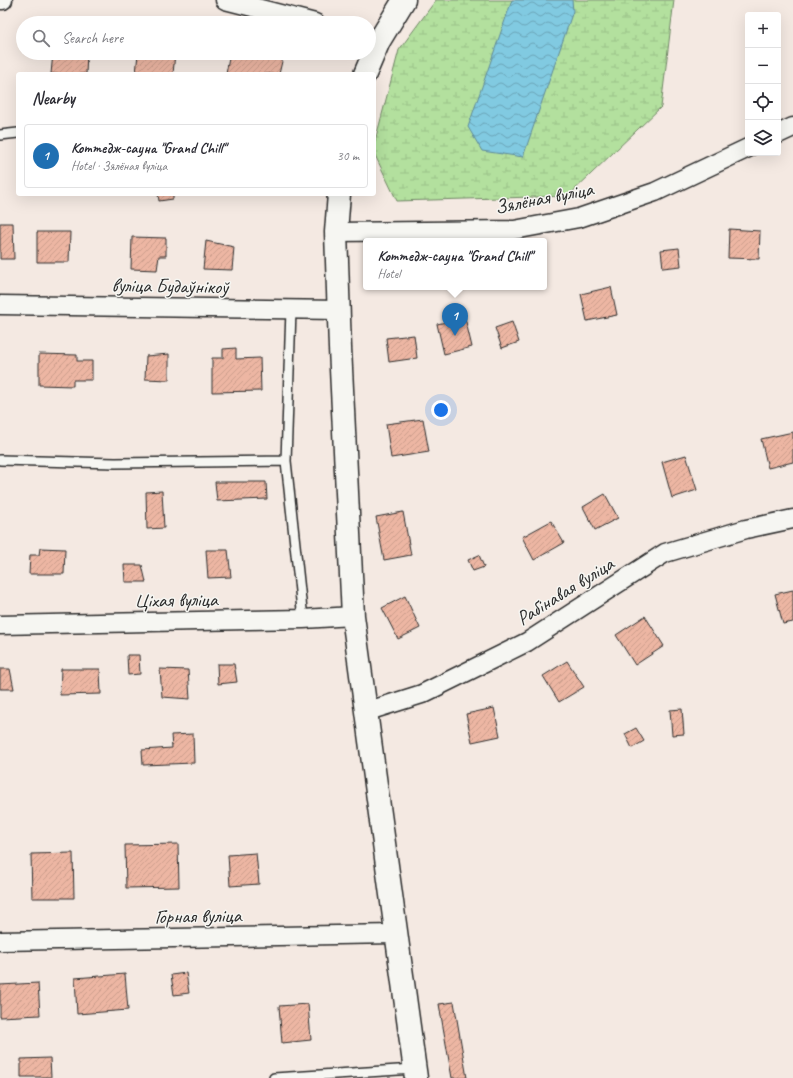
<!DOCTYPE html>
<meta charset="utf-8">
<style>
:root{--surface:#fff;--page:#f7f7f7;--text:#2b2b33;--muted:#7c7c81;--line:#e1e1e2;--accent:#1f6fb2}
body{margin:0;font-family:Caveat,sans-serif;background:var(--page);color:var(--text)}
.controls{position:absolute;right:12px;top:12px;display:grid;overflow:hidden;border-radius:4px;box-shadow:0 4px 16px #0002}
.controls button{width:36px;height:36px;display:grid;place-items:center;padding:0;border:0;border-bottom:1px solid var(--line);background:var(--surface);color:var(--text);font:20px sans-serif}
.you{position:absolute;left:441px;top:410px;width:14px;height:14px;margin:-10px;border:3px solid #fff;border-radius:50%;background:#1a73e8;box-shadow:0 0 0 6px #1a73e833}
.badge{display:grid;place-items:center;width:26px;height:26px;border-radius:50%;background:var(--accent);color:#fff;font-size:13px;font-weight:700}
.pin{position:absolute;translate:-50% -33px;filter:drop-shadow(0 1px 2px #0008)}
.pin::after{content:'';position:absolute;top:21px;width:14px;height:12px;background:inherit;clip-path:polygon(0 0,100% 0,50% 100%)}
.popup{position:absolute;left:363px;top:238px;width:184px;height:52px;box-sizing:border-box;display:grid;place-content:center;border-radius:4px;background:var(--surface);filter:drop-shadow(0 1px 3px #0005);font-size:13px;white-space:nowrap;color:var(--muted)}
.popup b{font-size:15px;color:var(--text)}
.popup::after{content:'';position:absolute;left:50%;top:100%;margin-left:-8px;border:8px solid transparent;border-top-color:var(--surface)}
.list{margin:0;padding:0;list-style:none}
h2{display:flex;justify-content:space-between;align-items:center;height:52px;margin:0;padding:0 16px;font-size:17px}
h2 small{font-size:13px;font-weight:400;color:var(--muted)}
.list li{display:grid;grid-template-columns:26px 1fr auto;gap:12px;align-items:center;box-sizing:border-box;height:64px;margin:0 8px 8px;padding:0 8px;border:1px solid var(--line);border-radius:4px}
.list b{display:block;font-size:15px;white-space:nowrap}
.list p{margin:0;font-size:13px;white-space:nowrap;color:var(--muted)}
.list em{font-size:13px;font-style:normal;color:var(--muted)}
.icon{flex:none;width:22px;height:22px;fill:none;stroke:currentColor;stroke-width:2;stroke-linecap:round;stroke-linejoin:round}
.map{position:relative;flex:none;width:793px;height:1078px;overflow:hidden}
.search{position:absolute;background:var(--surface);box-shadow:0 4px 16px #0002;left:16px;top:16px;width:360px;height:44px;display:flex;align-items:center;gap:10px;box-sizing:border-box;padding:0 14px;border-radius:22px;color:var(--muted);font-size:15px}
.panel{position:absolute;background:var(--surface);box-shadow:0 4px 16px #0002;left:16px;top:72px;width:360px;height:124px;border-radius:4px}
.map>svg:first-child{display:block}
</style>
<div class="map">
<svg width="793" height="1078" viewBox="0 0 793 1078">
<defs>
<pattern id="wetland-marsh" width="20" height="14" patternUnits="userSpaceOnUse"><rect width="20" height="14" fill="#b3e09e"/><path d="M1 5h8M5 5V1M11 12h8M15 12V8" fill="none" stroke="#9ac088"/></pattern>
<pattern id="water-waves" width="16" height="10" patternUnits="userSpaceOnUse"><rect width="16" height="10" fill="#81cae1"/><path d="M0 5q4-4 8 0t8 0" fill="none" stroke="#6aa4b7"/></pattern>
<pattern id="building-hatch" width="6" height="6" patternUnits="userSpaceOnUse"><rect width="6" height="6" fill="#edb6a3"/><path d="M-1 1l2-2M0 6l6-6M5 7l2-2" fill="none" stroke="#cb9d8c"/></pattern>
</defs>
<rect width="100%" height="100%" fill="#f4e9e2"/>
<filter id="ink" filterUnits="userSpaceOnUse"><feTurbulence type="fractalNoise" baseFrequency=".025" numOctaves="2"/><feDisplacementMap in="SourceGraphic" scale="8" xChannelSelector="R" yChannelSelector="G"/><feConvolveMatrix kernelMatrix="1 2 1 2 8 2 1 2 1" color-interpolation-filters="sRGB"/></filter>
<g filter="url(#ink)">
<path fill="url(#wetland-marsh)" stroke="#6f8664" d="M436 0H674L661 107 568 196 397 201 374 153V145L399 50Z"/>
<path fill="url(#water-waves)" stroke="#5f8a98" d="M512 0H572L573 11 523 157 482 151 468 127Z"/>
<path fill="url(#building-hatch)" stroke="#2b2b2b" d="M53 53H87L86 74H51Z
M138 53H175L173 74H136Z
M230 53H284L279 74H226Z
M158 194H173V199L159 201Z
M0 223H13L14 259H0Z
M729 229 760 231 759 259 728 258Z
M37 232H70L69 262H37Z
M132 237 166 238V256H159L157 270 131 269Z
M206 241 234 247 232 270 203 269Z
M679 248 681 266 663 268 661 250Z
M611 287 617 315 587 321 581 294Z
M465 318 472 347 444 354 437 324Z
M512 322 519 342 502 348 495 328Z
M414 335 417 358 389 362 386 338Z
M236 348V359L260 358 261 391 212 392V358H223V349Z
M39 354 77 355V361H92V380H73V386L39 385Z
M169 354V380L145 379 146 356Z
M423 419 429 452 391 458 386 424Z
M793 432V462L768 468 761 439Z
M686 455 697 490 672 498 662 462Z
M215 482H266L267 499 217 501Z
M162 491 164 528 147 529 146 492Z
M605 494 618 518 595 530 583 507Z
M403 512 411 555 384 560 376 517Z
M551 521 564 543 534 560 522 537Z
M40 548 65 549 64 574H29L30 555H39Z
M206 550H228L231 577 208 578Z
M479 555 484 567 473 571 468 560Z
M124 565H142L146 582H125Z
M793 590V622L783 624 775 594Z
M405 596 420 628 398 639 382 608Z
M645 616 664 646 635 665 616 635Z
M127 655H139L140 674 128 675Z
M567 661 584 687 559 702 543 676Z
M217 664H234L237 682 218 684Z
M0 669H10L14 689H0Z
M61 669H100L101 694 60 695Z
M160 669 188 670 190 699 162 697Z
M494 708 500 736 472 742 466 714Z
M682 709 684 734 672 735 670 710Z
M636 728 644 741 632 748 625 734Z
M193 734 194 763 143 765 142 750 172 748 171 735Z
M178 844 179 887 126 888 125 845Z
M73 853 74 898H32L31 854Z
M256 853 259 884 230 886 228 855Z
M186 973 189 993 174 995 171 975Z
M125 974 128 1010 77 1014 75 978Z
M38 983 40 1015 0 1017V985Z
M454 1002 467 1078H452L439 1004Z
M308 1004 311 1040 282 1043 279 1006Z
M50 1058 51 1077H21V1059Z"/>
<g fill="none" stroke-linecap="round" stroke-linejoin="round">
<g stroke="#2b2b2b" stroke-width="12">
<path id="service" d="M0 135 18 133
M291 310 286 461 303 619
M0 460 115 463 286 461
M274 1078 414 1069"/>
</g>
<g stroke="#2b2b2b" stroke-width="21">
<path id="minor" d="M0 0H3
M225 0 315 23
M778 134 793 127
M336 232 514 230 579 218 655 192 748 148
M0 305 339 310
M0 625 303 619 353 616
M365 712 422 694 527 642 665 553 746 529 793 519
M0 941 396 934"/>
</g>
<g stroke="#2b2b2b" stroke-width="25">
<path id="tertiary" d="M365 74 379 41 404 0
M339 194 336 232 340 348 353 616 416 1078"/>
</g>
<use href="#service" stroke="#f6f6f2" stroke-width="9"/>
<use href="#minor" stroke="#f6f6f2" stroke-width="18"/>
<use href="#tertiary" stroke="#f6f6f2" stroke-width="22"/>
</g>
</g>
<g text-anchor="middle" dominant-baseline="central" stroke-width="3" stroke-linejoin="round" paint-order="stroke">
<g font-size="20" fill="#2b2b2b" stroke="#f6f6f2">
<text transform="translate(544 198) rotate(-11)">Зялёная вуліца</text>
<text transform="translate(170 286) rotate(1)">вуліца Будаўнікоў</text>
<text transform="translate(565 591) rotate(-32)">Рабінавая вуліца</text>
<text transform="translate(176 600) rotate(-1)">Ціхая вуліца</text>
<text transform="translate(198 916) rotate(-1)">Горная вуліца</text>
</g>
</g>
</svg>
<div class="controls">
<button>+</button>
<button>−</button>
<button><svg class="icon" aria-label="locate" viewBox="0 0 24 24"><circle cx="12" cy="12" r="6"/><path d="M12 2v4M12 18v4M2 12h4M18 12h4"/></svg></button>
<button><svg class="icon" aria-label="layers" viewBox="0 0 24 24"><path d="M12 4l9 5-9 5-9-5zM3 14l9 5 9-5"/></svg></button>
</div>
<div class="you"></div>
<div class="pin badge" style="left:455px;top:336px">1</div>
<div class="popup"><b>Коттедж-сауна &quot;Grand Chill&quot;</b>Hotel</div>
<div class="search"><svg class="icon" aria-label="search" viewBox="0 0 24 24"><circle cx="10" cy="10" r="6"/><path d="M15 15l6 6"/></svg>Search here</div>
<section class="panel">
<h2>Nearby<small></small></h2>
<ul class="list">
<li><span class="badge">1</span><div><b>Коттедж-сауна &quot;Grand Chill&quot;</b><p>Hotel · Зялёная вуліца</p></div><em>30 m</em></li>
</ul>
</section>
</div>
